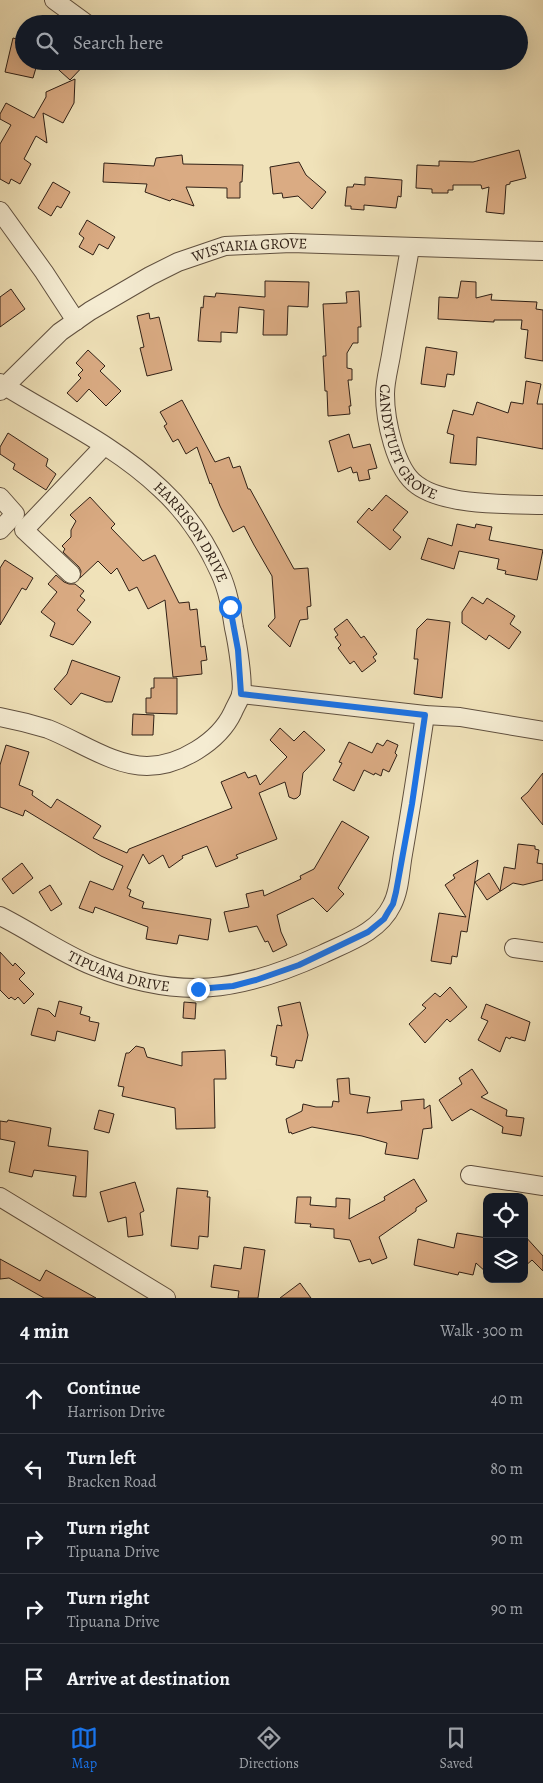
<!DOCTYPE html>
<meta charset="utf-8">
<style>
:root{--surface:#171b24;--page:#242831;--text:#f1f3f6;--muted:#9ea1a6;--line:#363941;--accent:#1a73e8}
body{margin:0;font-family:Alegreya,serif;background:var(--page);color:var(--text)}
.controls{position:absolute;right:15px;bottom:15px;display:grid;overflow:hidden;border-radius:10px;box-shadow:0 5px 20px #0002}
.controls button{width:45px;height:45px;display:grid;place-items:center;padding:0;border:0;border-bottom:1px solid var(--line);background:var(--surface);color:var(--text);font:25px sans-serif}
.stop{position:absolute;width:15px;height:15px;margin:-11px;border:4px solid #1a73e8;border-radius:50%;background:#fff}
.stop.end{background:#1a73e8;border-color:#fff;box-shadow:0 1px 5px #0008}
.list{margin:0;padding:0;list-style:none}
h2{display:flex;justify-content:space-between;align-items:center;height:65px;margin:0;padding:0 20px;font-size:21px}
h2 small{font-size:16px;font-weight:400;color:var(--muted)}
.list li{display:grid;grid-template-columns:32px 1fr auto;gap:15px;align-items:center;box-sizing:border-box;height:70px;padding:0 20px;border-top:1px solid var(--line)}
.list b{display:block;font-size:19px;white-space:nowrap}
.list p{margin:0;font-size:16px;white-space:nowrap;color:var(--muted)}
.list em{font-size:16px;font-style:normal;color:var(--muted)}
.icon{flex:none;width:28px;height:28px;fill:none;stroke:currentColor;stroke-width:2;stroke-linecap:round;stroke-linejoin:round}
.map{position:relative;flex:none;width:543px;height:1298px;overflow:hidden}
.search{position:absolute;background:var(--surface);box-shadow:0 5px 20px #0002;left:15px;right:15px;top:15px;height:55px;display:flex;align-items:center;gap:12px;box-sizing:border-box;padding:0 18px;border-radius:28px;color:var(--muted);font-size:19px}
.sheet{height:415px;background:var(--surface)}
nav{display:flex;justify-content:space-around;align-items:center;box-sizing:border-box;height:70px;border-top:1px solid var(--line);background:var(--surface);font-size:14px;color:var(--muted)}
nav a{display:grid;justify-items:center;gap:2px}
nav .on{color:var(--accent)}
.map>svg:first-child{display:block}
</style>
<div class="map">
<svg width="543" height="1298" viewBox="0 0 543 1298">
<rect width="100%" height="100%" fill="#f0e2b9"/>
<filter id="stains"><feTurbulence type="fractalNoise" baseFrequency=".004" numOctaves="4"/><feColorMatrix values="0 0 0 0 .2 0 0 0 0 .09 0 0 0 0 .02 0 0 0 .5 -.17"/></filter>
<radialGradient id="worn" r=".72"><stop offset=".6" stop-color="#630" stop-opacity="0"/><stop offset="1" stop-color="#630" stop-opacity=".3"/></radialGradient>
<path fill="#daab83" stroke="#302016" d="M13 38 24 41V61H38L33 78 5 72Z
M65 61H88L70 80 50 62 65 63Z
M75 79 74 103 63 123 43 113 47 143 36 136 24 159 31 164 20 184 11 179 9 184 0 179V144L11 125 0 119V114L6 103 34 118 46 97V92Z
M519 150 526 178 510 182V184L506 185 504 214 486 212 489 187 482 189 481 185H453V190H448V193H432V189L416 188 417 165 439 166V161L473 162Z
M182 155 183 164 243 165 242 182H240V198H227V188L186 187 194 206 172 199 170 201 145 192 147 184 103 182 104 163 154 166 156 158Z
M299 162 306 175 326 192 312 209 298 196 283 198 282 193 273 194 270 167Z
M365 177 402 180 401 197 398 196 396 208 364 205V210L351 209V206H345L347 187H353L354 184 365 185Z
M53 182 70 192 61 208 57 206 51 216 38 208Z
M87 220 115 237 108 249 99 244 93 255 79 247 84 238 79 234Z
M265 281 309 282 308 307 288 306 287 335H263L264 310 239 307 237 333 221 332V342L198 341 201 307 203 308 204 296 215 297 216 293 265 297Z
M461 281 476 282V298L492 294 491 300 537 302 536 309 543 310V361L525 358 528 330 521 329 522 320H494V322L438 319 439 297 458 298Z
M11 289 25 309 0 327V297Z
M359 291 361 327H358V343H353L347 353V368L352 369V380H348L351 406H349L350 414 328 416 327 391H325L323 356H326L323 304 347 303 346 292Z
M149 313 150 319 159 317 172 370 147 376 140 348 144 347 137 316Z
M426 347 457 352 454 375 447 374 445 387 421 384Z
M88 350 105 366 100 371 121 391 106 406 89 389 77 402 67 393 81 378 78 375 83 370 76 363Z
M526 381 541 384 537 404H543V449L477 437 476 465 450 463 454 435 447 433 453 410 473 415 477 402 508 413 511 402 523 404Z
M182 400 215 462 229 457 233 468 240 466 248 489H250L294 569 308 568 311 606 307 607 308 619 300 620 290 647 268 626 275 618 272 576 254 545 244 526 233 532 220 506 211 483 210 484 197 447 186 454 178 439 173 442 164 426 167 424 160 412Z
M8 433 48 459 46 466 56 474 46 490 13 469 15 464 0 454V447Z
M349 434 353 448 370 444 377 468 368 470 370 479 359 481 357 472 353 473 351 467 338 472 329 441Z
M386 495 408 512 393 530 401 537 390 550 357 522 369 508 372 511Z
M90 497 115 524 111 528 143 561 155 555 179 603 189 602 190 610 197 609 201 647 205 646 207 660 201 661 202 674 173 677 165 600 148 609 137 587 129 591 117 568 111 574 98 561 80 578 81 571 79 567 63 552 65 549 62 546 71 537V530L76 521 70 515Z
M457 524 475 528 476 524 492 527 489 540 543 550 537 580 505 574 506 571 497 569 499 559 459 551 454 569 421 559 428 538 452 546Z
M5 560 33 578 26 590 22 588 0 625V568Z
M56 575 64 582 69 584H75L84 591 80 596 85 600 77 610 91 622 73 645 50 636 55 623 41 612 57 592 48 584Z
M472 597 483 604 487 598 515 616 510 624 521 632 509 649 489 635 486 640 462 623V612Z
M347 619 361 638 364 636 377 654 373 657 376 661 362 672 354 661 350 664 338 648 341 645 335 637 338 635 334 629Z
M427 619 450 622 442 698 414 694 418 659H414L417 629Z
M72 660 120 677 112 702H106L81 693 71 705 54 689 67 674Z
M154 678H177V714L146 713V698H151V688H154Z
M133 714 154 715 153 735H132Z
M280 728 294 741 304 731 325 750 303 773 300 795 297 798 294 799 289 797 285 782 259 793 277 839 236 855 238 858 216 867 207 846 182 856 183 858 169 868 163 855 149 864 143 854 127 888 131 890 129 896 144 902 142 908 211 919 208 940 179 935 177 944 146 939 148 927 95 907 93 913 79 908 90 881 113 890 123 866 101 856 25 810 23 816 0 807V765L6 745 29 752 19 785 33 791 32 795 51 808 57 799 101 826 93 838 127 853 129 849 232 808 221 782 245 772 248 778 256 775 260 785 287 757 270 740Z
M387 740 398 745 395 753 397 755 389 772 383 769 381 776 375 773 374 775 364 770 354 791 333 780 342 763 339 762 349 742 372 753 377 743 383 746Z
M543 773V825L521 798 528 792Z
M342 821 369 837 338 888 344 894 327 912 313 898 277 915 281 932 287 945 273 952 268 941 265 942 257 926 229 932 224 912 249 907 246 894 263 890 264 896 301 879 300 876 314 869Z
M518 844 535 846V849L539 850 537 863 543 864V880L523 885 513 883 487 900 475 882 489 873 500 891 504 867 515 869Z
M478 860 467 932 461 931 457 957 452 956 451 964 431 961 439 913 466 917 445 885 455 878 453 875Z
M22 863 33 878 13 894 2 879Z
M50 885 62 904 51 911 39 892Z
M0 952 13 966 15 963 25 973 19 979 34 994 24 1004 18 997 15 1000 11 997 9 999 0 990Z
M450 987 467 1007 450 1022 447 1019 425 1043 409 1024 426 1008 422 1005 435 993 440 997Z
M59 1001 82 1007 80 1014 90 1017 89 1021 99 1023 95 1041 57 1031 55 1041 31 1035 38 1008 49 1011 55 1017Z
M184 1002 196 1003 195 1019 183 1018Z
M300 1002 308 1035 302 1061 296 1060 294 1068 276 1065 277 1057 271 1056 277 1025 282 1026 278 1007Z
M486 1004 530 1022 525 1041 511 1037 510 1039 506 1037 500 1052 478 1040 488 1021 481 1018Z
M136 1046 144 1048 147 1057 182 1066V1052L225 1050 226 1079H214L215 1128 176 1129 175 1108 122 1096 124 1087 118 1086 126 1053H129Z
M472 1069 488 1093 481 1097 507 1110 506 1116 524 1118 521 1136 502 1133 503 1127 471 1109 452 1121 439 1100 462 1084 459 1078Z
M349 1078 350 1094 370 1097 367 1113 402 1110 401 1101 424 1099V1109L430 1105 432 1128 423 1129 418 1159 385 1154 387 1143 362 1136 312 1127 292 1134 291 1132 289 1133 286 1119 302 1111 303 1104 316 1107H332L333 1101 339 1102 337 1079Z
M99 1110 114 1114 109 1133 94 1129Z
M8 1120 51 1128 48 1146 88 1151 86 1197 73 1196 76 1176 34 1170 32 1177 9 1172 15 1142 0 1139V1121L7 1122Z
M414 1179 427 1201 416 1208V1211L379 1237 387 1258 372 1264 370 1259 359 1262 350 1240 334 1238V1229L310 1227 311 1224 295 1223 297 1197H311L310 1205 336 1207V1198L350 1199 349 1219 385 1200 384 1197Z
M135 1182 144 1211 140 1213 143 1235 128 1237 126 1217 108 1222 100 1192Z
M177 1188 208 1191 207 1197H210L208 1237 199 1236 198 1249 171 1246Z
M457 1233 487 1238V1273L476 1263 473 1275 459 1272 458 1275 414 1265 418 1239 454 1248Z
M524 1235 543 1256V1271L532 1260 524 1267Z
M244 1247 265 1250 258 1298H238L239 1291 211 1287 214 1265 241 1269Z
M0 1259 40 1281 46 1270 96 1298H44L9 1278 0 1279Z
M300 1283 311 1298H280Z"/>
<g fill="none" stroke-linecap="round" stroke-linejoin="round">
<g stroke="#60503f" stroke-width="20">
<g id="minor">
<path d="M54 0 87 24"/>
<path d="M0 211 44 272 76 321"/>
<path id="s1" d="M410 248C404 282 398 316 392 349 390 364 385 380 385 394 385 419 395 470 417 485 445 506 508 504 543 505"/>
<path id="s2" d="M0 383C54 417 115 445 161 489 186 512 206 542 220 573 228 590 231 609 234 628 237 641 244 683 241 695 239 701 235 707 233 712 219 742 179 766 147 766 113 766 79 741 48 729 32 724 16 720 0 717"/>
<path id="s3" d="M0 391 60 332 90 311 150 276 178 262 225 246 291 243 543 251"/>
<path d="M0 497 15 514 0 530"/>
<path d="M71 574 24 530 104 446"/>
<path d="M241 694 425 715 460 717 543 731"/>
<path id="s4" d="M0 916C32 932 61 953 93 966 180 1001 240 992 323 954 348 942 379 932 392 905 400 890 400 870 403 854 411 808 418 762 425 715"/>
<path d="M514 948 543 952"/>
<path d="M470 1175 543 1186"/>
<path d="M0 1197 166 1298"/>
</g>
</g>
<use href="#minor" stroke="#f5ecd2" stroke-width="18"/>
</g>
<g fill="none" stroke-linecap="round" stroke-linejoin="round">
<path stroke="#1a73e8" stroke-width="6" d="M198 989 233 986 256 980 299 965 368 932 384 919 388 912 393 904 396 892 412 804 425 715 241 694 238 650 230 607"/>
</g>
<g text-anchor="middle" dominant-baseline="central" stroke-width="5" stroke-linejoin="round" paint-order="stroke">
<g font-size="15" fill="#302016" stroke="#f5ecd2">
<text stroke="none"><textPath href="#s3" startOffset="295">WISTARIA GROVE</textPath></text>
<text stroke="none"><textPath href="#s1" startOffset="204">CANDYTUFT GROVE</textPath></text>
<text stroke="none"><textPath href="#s2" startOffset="246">HARRISON DRIVE</textPath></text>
<text stroke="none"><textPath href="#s4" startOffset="132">TIPUANA DRIVE</textPath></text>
</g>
</g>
<rect width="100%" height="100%" filter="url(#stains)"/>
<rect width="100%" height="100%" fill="url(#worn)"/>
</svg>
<div class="controls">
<button><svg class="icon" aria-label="locate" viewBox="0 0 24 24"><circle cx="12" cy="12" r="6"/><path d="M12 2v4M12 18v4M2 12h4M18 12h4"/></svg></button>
<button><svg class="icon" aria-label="layers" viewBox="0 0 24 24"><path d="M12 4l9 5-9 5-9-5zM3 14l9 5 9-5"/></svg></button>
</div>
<div class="stop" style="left:230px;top:607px"></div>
<div class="stop end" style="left:198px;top:989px"></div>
<div class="search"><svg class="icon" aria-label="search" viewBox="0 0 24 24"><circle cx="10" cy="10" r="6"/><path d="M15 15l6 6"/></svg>Search here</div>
</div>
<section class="sheet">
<h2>4 min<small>Walk · 300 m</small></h2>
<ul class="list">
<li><svg class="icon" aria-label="ahead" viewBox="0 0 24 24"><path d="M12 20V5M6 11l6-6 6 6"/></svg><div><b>Continue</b><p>Harrison Drive</p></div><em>40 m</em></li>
<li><svg class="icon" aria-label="left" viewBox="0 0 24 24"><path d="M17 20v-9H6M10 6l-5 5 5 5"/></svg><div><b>Turn left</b><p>Bracken Road</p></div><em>80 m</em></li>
<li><svg class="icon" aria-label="right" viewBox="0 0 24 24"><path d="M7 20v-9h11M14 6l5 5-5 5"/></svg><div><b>Turn right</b><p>Tipuana Drive</p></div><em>90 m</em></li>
<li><svg class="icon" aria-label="right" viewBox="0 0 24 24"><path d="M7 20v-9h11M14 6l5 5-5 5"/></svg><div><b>Turn right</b><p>Tipuana Drive</p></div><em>90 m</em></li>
<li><svg class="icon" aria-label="arrive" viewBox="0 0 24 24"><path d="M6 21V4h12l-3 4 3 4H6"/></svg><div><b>Arrive at destination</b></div></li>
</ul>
</section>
<nav>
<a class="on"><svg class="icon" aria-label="map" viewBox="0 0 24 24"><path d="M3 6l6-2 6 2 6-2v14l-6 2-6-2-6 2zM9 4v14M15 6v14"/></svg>Map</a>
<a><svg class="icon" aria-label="directions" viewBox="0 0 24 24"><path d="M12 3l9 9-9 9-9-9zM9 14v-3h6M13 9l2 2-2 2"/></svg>Directions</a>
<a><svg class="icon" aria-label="saved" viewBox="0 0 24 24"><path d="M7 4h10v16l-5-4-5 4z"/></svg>Saved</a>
</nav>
